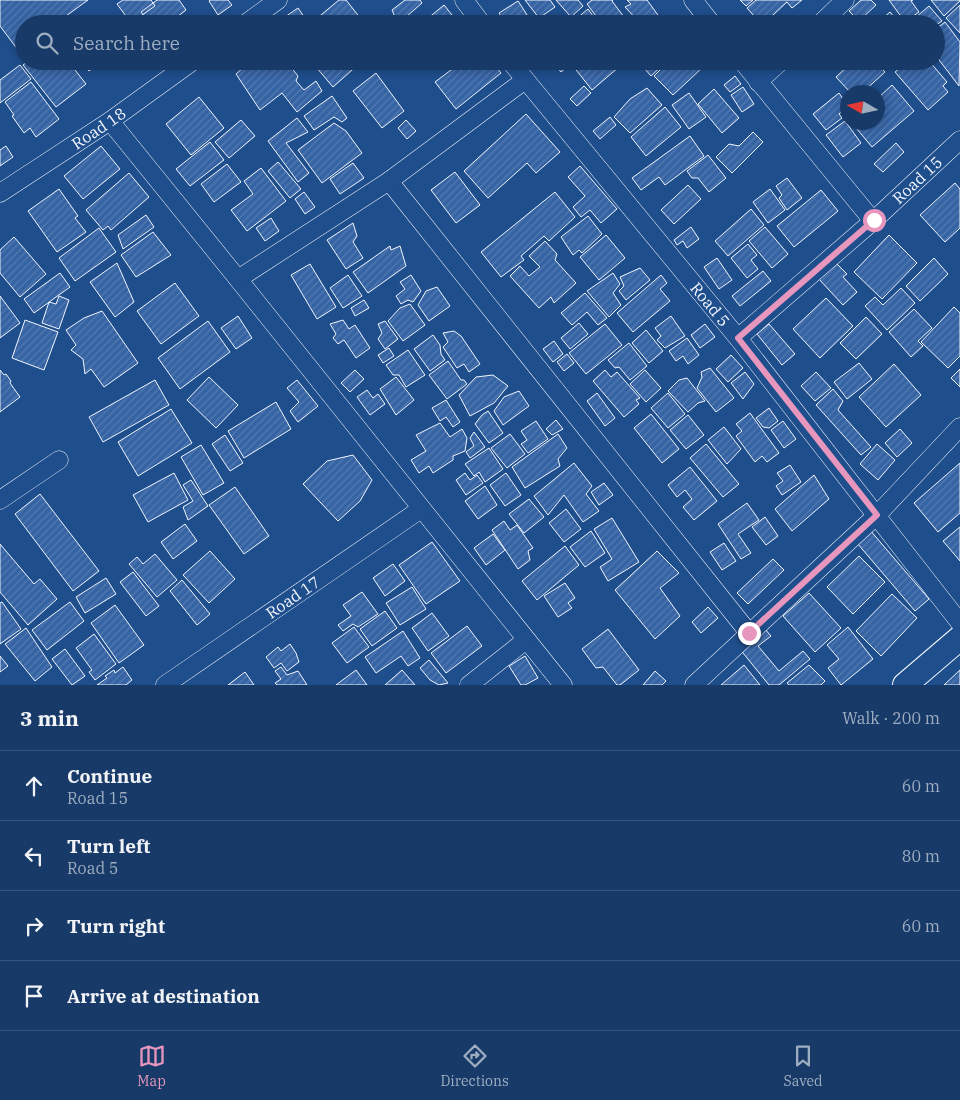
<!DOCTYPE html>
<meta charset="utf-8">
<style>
:root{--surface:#173a69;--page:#244571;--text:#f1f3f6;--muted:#9eadc0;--line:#36547d;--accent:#e797bd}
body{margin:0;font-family:"IBM Plex Serif",serif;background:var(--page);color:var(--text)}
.compass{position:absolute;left:840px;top:85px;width:45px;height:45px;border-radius:50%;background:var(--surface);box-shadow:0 2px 8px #0003;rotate:279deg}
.stop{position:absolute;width:15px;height:15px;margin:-11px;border:4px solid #e797bd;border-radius:50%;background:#fff}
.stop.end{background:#e797bd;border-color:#fff;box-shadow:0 1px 5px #0008}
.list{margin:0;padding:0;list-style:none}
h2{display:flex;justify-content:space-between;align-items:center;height:65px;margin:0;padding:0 20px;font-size:21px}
h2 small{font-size:16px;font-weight:400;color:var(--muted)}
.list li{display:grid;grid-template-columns:32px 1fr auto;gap:15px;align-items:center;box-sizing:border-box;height:70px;padding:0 20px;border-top:1px solid var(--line)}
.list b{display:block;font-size:19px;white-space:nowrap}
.list p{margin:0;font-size:16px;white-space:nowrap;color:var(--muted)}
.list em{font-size:16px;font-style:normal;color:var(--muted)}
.icon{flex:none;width:28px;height:28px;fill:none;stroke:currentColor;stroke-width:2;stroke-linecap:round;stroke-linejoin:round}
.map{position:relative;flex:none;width:960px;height:685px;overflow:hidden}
.search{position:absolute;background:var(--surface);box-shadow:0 2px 8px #0003;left:15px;right:15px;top:15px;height:55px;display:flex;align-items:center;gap:12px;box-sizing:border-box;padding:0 18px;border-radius:28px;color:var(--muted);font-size:19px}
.sheet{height:345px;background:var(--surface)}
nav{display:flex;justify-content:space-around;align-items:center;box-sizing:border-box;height:70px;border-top:1px solid var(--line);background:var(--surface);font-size:14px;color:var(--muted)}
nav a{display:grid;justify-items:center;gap:2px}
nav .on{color:var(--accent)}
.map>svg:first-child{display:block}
</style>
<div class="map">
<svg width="960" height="685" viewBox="0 0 960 685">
<defs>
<pattern id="building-hatch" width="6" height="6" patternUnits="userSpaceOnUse" patternTransform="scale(1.25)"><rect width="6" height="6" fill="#3563a3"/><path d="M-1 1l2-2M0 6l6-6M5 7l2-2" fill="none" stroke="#537ab1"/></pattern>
</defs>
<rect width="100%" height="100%" fill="#1f4e8c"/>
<path fill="url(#building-hatch)" stroke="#f2f6ff" d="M0 0H88L55 24H24V46L18 50 0 26Z
M123 0H151L155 6 131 23 117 4Z
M157 0H179L186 10 168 24H148L149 23 141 12Z
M210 0H228L232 5 218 15 209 1Z
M339 0H346L365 24H310Z
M405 0H420L422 3 398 24 392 10Z
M525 0H550L555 7 539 18Z
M556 0H578L583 6 571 17Z
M592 0H613L612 1 624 17 616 24H602L587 4Z
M627 0H647L663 22 661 24H647L644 20 640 23 625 7 631 4Z
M740 0H753L746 6Z
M756 0H802L792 8 787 2 773 15 776 18 769 24H761L747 8Z
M861 0H871L876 5 859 21 849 11Z
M889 0H913L911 1 919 12 905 22Z
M931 0H960V1L944 16Z
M518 1 533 24H506L499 13Z
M444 5 456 20 455 24H421Z
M960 5V33L946 18Z
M929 6 942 21 936 25V24H908Z
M298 8 307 21 304 24H285L282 19Z
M588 9 599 24H580L576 19Z
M890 12 900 24H876Z
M683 15 689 24H671Z
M385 17 390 24H373V21Z
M945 22 960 42 959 86 936 56V29Z
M28 61H68L86 84 56 107 23 65Z
M82 61H101L89 71Z
M251 61H286L298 76 296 81 304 90 316 81 322 91 297 112 282 93 260 110 236 74Z
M323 61H330L337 64 341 61H358L360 63 333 87 316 67Z
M444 61H459L450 68Z
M463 61H491L501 73 456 109 435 82Z
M552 61H574L561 72Z
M579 61H626L592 90 573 66Z
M638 61H667L651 76Z
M669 61H698L703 67 673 95 654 76Z
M853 61H875L885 72 863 92H850L836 77Z
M908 61H929L947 82 943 86 948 92 928 110 895 72Z
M20 65 31 79 0 103V80Z
M376 73 404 111 382 128 353 91Z
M735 76 741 84 730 92 724 85Z
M31 82 59 119 36 137 30 128 24 133 12 116 14 115 5 102Z
M892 85 914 111 872 147 851 122H878V98Z
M584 86 591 93 577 106 570 99Z
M743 87 754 104 742 112 731 95Z
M647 88 662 105 630 133 614 117 630 99Z
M714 89 739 118 722 133 698 104Z
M689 93 706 117 689 129 672 105Z
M839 93 848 106 839 114 842 118 826 130 813 114Z
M332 96 347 118 342 122 334 117 314 130 304 116Z
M199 97 224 128 191 155 166 124Z
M665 107 681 127 646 156 631 137Z
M526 114 560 152 536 173 527 163 488 198 464 171Z
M610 117 616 125 600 139 593 131Z
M297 118 308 132 286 143 309 173 298 182 268 141Z
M241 120 255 136 229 158 215 142Z
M406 120 416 131 407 139 398 128Z
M845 121 861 143 843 157 826 135Z
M334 123 346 131 362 153 322 183 298 150Z
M753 132 763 142 732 173 716 157 729 144 739 146Z
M690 136 704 156 665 185 659 177 641 190 632 178Z
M210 142 224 160 190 186 176 169Z
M896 143 904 152 883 172 874 164Z
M6 146 13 157 0 166V150Z
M101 146 120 169 83 199 64 176Z
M708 155 726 178 709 192 698 178H692L687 171Z
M278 162 301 189 290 198 268 171Z
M353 163 364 178 340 194 330 179Z
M227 164 241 182 214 202 201 184Z
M580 166 617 209 601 223 590 210 581 217 573 207 585 196 568 177Z
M261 168 286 201 247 231 231 210 253 194 244 181Z
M455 172 480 205 456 223 431 190Z
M129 173 149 197 111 230 108 226 103 230 86 210Z
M787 178 802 198 787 210 779 198 782 195 776 186Z
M955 183 960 189V228L945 242 920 215Z
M688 185 701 199 674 224 661 210Z
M59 189 78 216 75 218 86 232 57 252 28 211Z
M770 189 785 210 768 223 753 202Z
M821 190 838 211 794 247 777 226Z
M304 192 315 207 305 214 295 199Z
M555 192 575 217 549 241 544 236 521 256 524 260 501 277 481 252Z
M751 209 764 225 728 256 715 241Z
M146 215 154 227 123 249 118 235Z
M588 216 602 234 582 253 579 250 573 255 561 237Z
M271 218 279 231 265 241 256 228Z
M353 223 357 236 353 242 363 258 346 269 327 240Z
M691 227 699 239 687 248 683 241 677 245 674 240Z
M765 227 788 254 772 268 749 241Z
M99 228 116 252 75 281 59 258Z
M153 232 171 255 136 277 121 255Z
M606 235 625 258 599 280 580 257Z
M889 235 917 263 882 299 854 272Z
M14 237 46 274 20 297 0 273V250Z
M545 241 557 254 555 260 576 283 554 303 551 297 539 308 510 276 520 266 529 276 540 267 529 256Z
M748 244 757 255 751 260 758 269 747 278 731 258Z
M390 246 391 250 400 246 406 266 368 293 353 272Z
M717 258 732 280 719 289 704 267Z
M934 258 948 274 920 301 906 286Z
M834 261 847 274 843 277 857 292 843 305 817 277Z
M117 263 134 302 115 317 90 282Z
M310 264 336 307 317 319 291 275Z
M640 268 650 280 626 300 619 291 624 286 620 277Z
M763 271 771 281 740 306 732 296Z
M60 273 70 287 34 313 24 299Z
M613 273 620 284 613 293 621 305 609 317 587 291Z
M348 275 362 296 343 308 330 288Z
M411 275 421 291 413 302 408 300 401 304 396 296 405 289 400 282Z
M661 275 667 283 660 289 670 301 633 332 617 313Z
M175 283 199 316 161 344 137 311Z
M437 287 450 306 429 321 418 305 426 291Z
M901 288 915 303 887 330 865 306 875 297 883 305Z
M585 293 607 318 598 325 587 312 572 325 561 313Z
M0 296 20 323 0 338Z
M59 296 69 300 59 329 42 323 49 302 56 304Z
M826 298 853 326 820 358 793 329Z
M364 300 369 308 355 316 351 308Z
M410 304 425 325 403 341 388 321 400 308Z
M954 307 960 313V356L948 368 921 342Z
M914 309 932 328 918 341 923 346 911 357 889 332Z
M102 311 138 363 104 387 91 369 85 374 83 359 71 350 76 345 66 330 84 318Z
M238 316 252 338 236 349 221 328Z
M671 316 685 336 665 348 657 340 661 336 655 328Z
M866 317 882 334 856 359 840 343Z
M25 320 58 332 44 370 12 358Z
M343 320 349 329 355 325 370 348 356 358 344 340 338 344 333 338 336 334 330 324Z
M208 321 230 352 180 389 158 358Z
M385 321 398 339 385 349 378 339 382 333 378 324Z
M579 323 588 334 570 349 561 338Z
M605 324 622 345 586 374 569 353Z
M705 324 715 337 700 348 691 335Z
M769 324 795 354 782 365 757 334Z
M646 330 663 351 649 363 632 343Z
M454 331 461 336 480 364 469 372 464 364 457 368 443 347 448 342 443 333Z
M433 335 440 345 441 354 445 360 430 371 414 349Z
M687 338 699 355 688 364 683 356 676 361 669 351Z
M554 341 563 354 553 362 543 349Z
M629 343 647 366 630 380 619 367 615 368 608 360Z
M389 348 394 356 383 363 378 355Z
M408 350 425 375 406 387 399 375H393L386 365Z
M567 354 574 363 564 371 557 362Z
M731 355 743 368 728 382 716 369Z
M448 361 461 380H464L467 384 447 399 429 375Z
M859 363 872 379 847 399 834 382Z
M894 364 921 395 886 427 859 397Z
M710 368 734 398 716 412 697 388 702 377 701 372Z
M960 369V387L951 378Z
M0 370 4 375 6 374 11 381 10 383 20 397 0 412Z
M355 370 364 379 350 392 341 383Z
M605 370 611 377 617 372 640 398 636 400 639 404 624 417 593 381Z
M645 370 661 388 646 402 630 384Z
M745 372 754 384 743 399 731 383Z
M816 372 831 388 815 401 801 386Z
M493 375 508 386 494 403 470 416 459 395 476 377Z
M209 377 238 405 216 428 187 400Z
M396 377 414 400 396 415 380 389Z
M687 378 705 401 698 403 688 412 668 391 679 380Z
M155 380 169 405 103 442 89 417Z
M297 380 318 406 298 422 290 411 299 402 287 388Z
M833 389 843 401 838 410 871 447 861 455 816 405Z
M367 390 373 398 378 394 385 404 370 415 357 397Z
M519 391 529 406 503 425 494 411 504 397Z
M597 393 615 418 605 426 587 401Z
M668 393 685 414 668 428 651 408Z
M446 400 460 422 453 427 446 417 440 421 432 408Z
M276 402 291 429 244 458 228 431Z
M769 408 778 421 769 428 763 427 756 418Z
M171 409 192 443 138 476 118 442Z
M488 411 503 433 489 443 475 424 482 415Z
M750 413 779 453 767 462 762 456 755 462 736 436 742 431 736 424Z
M651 414 679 449 662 463 634 428Z
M688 415 704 435 686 449 670 430Z
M556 420 563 429 552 435 546 429Z
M536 421 548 439 528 453 521 444 527 440 521 431Z
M783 421 796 439 784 448 771 430Z
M440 423 450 437 462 429 467 438 465 451 453 456V460L433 473 429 466 419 473 411 460 426 451 416 435Z
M724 427 741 449 727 464 708 440Z
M900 429 912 443 897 457 885 443Z
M474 432 485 447 470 458 466 452 474 446 470 438Z
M510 434 525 454 507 468 491 448Z
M558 434 567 448 558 459 560 466 525 488 512 467Z
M225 435 243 463 230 471 212 444Z
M706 444 739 484 723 497 690 458Z
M877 444 895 460 878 480 860 464Z
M201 445 224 483 203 495 181 457Z
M489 448 503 469 485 482 479 472 474 476 465 464Z
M353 455 372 480 360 501 338 521 303 484 327 461Z
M574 463 592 486 586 494 599 511 583 522 564 495 548 515 534 496Z
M960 463V513L938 532 914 503Z
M790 465 801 482 782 495 776 486 783 481 777 473Z
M690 467 717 501 694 520 683 507 692 499 685 490 677 497 668 485Z
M174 473 188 500 148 522 133 495Z
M465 473 470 480 477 475 483 483 466 495 456 480Z
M506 473 521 495 505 506 490 485Z
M814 475 829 499 792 531 775 509Z
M191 480 208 506 188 520 183 507 193 501 183 485Z
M604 483 613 495 599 505 591 492Z
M485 486 497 505 478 519 465 501Z
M235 487 269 536 244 554 209 505Z
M40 494 99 571 73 591 15 514Z
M529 499 544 517 524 533 509 514Z
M747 503 759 520 738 534 751 553 741 559 718 524Z
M566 509 581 529 564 542 549 523Z
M765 517 778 536 766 545 752 527Z
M612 518 639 562 608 581 600 567 612 559 594 529Z
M504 521 510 530 517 525 533 548 528 551 530 560 518 569 492 530Z
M185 524 197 541 173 559 161 542Z
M960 527V561L943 541Z
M869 529 929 599 915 611 857 543Z
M591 531 605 553 585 567 570 547Z
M493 534 505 550 486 565 474 548Z
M432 542 460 581 426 604 399 565Z
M724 543 736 561 722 570 710 552Z
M0 544 34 584 40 579 57 599 28 625 0 592Z
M565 546 579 565 537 600 522 581Z
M210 551 235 579 209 603 183 575Z
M657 551 679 573 660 588 680 616 655 639 615 590Z
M155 554 177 580 157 597 129 564 137 557 143 564Z
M859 556 885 582 853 614 827 587Z
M773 559 784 570 748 604 737 593Z
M393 564 405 581 385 596 373 578Z
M133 572 159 606 146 616 120 582Z
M106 578 116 594 85 613 76 597Z
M182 580 210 614 197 625 170 591Z
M565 583 575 598 568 603 572 608 558 617 544 596Z
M412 587 426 609 400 625 386 603Z
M362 592 378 614 358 627 353 624 343 631 338 625 351 616 343 605Z
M809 593 841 628 815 652 783 616Z
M892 594 917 618 881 656 856 631Z
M2 602 21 629 0 644V603Z
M70 602 84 621 47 650 32 630Z
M115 605 144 645 119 663 91 623Z
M708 607 718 618 701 633 692 622Z
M385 611 397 628 372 646 360 629Z
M432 613 449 636 428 651 412 628Z
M467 626 482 646 446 673 431 653Z
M354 627 369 647 347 663 332 643Z
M848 627 873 659 841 685 828 668 839 659 827 645Z
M26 628 52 667 35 681 5 644Z
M764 628 771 636 758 646 779 671 803 651 810 659 779 685H769L739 648Z
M608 629 639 670 620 685H617L603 667 596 668 582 649Z
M403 631 420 658 408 666 401 656 376 673 365 657Z
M94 634 116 664 95 680 89 672 92 670 76 648Z
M290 644 296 653 299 662 287 671 281 663 274 668 266 657 278 647 281 651Z
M65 649 85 676 72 685 52 659Z
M0 656 8 666 0 672Z
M525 656 538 678 525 685H521L509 666Z
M429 660 448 683 439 685 430 680 420 668Z
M744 665 760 685H721Z
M809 665 825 681 821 685H789L787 683Z
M123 667 132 680 126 685H97L107 678 105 676 114 670 115 673Z
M281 667 287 675 298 671 307 685H277L275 683 281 679 275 671Z
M356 670 367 685H336Z
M402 670 415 685H385Z
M960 670V685H944Z
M655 671 666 681 662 685H643Z
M245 672 254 685H228Z"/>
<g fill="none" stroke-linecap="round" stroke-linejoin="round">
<g stroke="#f2f6ff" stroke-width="19">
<g id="street">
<path d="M464 0 482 24"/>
<path d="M693 0 712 24"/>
<path d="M245 24 278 0"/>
<path d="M820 24 845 0"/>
<path id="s1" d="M510 61 738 338 960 623"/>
<path d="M742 61 873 221"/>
<path d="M758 82 781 61"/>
<path d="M110 121 238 279 563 685"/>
<path d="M389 181 749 633"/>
<path id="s2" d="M0 193 110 121 193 61"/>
<path d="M238 279 389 181 525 80"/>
<path id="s3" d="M738 338 873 221 960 140"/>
<path d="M0 500 59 460"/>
<path id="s4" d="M165 685 421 509"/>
<path d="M469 685 526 640"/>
<path d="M694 685 877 515 960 427"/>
</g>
</g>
<g stroke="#f2f6ff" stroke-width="26">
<path id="secondary" d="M905 685 960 638"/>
</g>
<use href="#street" stroke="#1f4e8c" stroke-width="18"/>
<use href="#secondary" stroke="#1f4e8c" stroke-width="24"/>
</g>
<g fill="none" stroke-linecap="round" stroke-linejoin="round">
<path stroke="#e797bd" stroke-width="6" d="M749 633 877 515 738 338 874 220"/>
</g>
<g text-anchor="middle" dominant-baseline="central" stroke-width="4" stroke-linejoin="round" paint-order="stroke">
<g font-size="16" fill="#f2f6ff" stroke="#1f4e8c">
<text stroke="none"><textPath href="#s2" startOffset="118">Road 18</textPath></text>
<text stroke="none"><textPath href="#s3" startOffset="239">Road 15</textPath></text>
<text stroke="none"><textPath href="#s1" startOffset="315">Road 5</textPath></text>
<text stroke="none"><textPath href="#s4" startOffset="155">Road 17</textPath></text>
</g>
</g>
</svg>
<svg class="compass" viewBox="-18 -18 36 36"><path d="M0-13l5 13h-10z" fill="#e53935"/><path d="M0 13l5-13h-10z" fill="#9eadc0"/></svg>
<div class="stop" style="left:874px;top:220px"></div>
<div class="stop end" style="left:749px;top:633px"></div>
<div class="search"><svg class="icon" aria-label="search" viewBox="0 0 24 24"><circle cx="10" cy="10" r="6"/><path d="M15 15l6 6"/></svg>Search here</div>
</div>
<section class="sheet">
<h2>3 min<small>Walk · 200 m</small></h2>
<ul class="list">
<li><svg class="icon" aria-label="ahead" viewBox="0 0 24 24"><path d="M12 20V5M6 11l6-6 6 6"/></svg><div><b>Continue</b><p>Road 15</p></div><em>60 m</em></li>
<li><svg class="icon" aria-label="left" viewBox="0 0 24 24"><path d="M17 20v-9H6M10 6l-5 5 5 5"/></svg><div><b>Turn left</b><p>Road 5</p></div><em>80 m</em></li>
<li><svg class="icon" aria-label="right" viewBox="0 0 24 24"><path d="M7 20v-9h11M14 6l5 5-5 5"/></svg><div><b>Turn right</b></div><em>60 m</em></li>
<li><svg class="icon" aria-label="arrive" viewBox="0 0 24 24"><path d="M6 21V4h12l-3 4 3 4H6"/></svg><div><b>Arrive at destination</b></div></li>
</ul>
</section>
<nav>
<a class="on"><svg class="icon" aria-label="map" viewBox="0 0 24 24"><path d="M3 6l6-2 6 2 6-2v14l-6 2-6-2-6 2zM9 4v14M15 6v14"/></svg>Map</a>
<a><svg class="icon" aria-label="directions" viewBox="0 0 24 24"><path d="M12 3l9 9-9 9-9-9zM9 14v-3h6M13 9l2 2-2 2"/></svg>Directions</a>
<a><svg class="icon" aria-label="saved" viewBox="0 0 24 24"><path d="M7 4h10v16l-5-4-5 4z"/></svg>Saved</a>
</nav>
